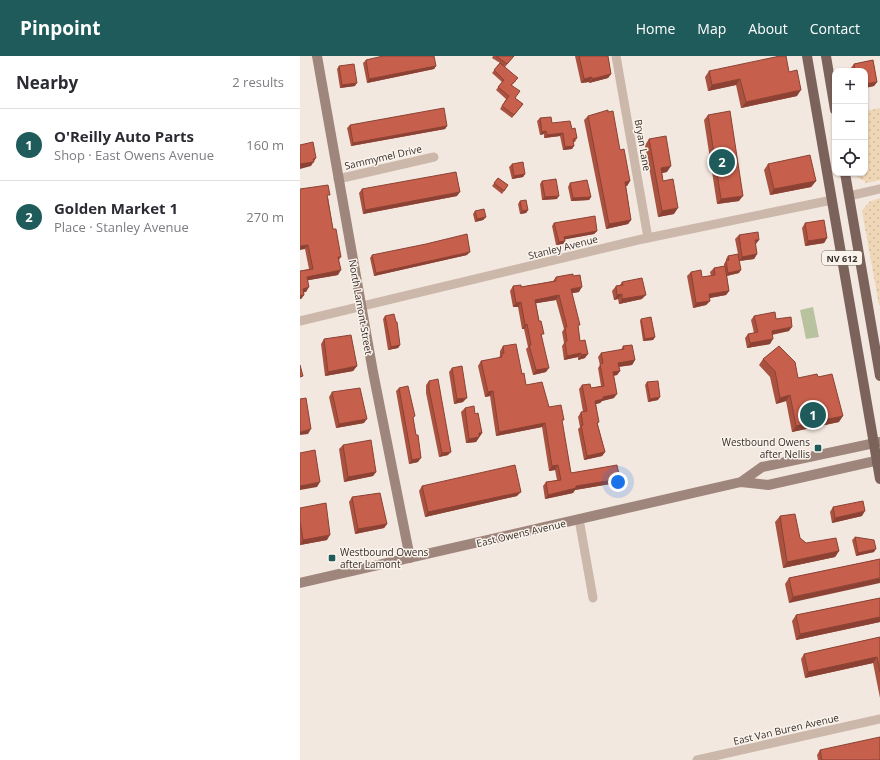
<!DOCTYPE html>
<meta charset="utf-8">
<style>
:root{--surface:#fff;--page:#f7f7f7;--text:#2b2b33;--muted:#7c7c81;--line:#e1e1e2;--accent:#1f5b5a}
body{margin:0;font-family:"Open Sans",sans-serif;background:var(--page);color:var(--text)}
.controls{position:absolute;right:12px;top:12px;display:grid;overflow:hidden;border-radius:8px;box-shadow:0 1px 3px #0004}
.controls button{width:36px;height:36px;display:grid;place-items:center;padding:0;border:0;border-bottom:1px solid var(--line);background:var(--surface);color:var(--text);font:20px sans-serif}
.you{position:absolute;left:318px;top:426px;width:14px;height:14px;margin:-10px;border:3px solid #fff;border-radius:50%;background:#1a73e8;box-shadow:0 0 0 6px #1a73e833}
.badge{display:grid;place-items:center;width:26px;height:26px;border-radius:50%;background:var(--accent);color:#fff;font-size:13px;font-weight:700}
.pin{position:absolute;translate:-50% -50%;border:2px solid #fff;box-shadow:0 1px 4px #0006}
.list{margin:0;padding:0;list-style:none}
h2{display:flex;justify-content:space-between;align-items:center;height:52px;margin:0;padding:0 16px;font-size:17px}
h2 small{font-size:13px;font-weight:400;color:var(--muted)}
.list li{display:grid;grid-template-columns:26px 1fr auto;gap:12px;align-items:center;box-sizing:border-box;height:72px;padding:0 16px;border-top:1px solid var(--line)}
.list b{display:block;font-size:15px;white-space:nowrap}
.list p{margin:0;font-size:13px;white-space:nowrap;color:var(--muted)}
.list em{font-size:13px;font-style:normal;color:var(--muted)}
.icon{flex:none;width:22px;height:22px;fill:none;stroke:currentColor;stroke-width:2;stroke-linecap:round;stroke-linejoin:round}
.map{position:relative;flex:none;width:580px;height:704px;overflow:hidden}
header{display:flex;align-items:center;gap:24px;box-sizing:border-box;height:56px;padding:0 20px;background:var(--accent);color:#fff}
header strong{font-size:19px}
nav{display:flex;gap:22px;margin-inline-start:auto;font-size:14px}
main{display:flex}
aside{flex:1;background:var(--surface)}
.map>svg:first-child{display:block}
</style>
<header>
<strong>Pinpoint</strong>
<nav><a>Home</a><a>Map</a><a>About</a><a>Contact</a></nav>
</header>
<main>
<aside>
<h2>Nearby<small>2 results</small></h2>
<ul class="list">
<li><span class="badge">1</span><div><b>O'Reilly Auto Parts</b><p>Shop · East Owens Avenue</p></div><em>160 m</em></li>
<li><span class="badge">2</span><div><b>Golden Market 1</b><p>Place · Stanley Avenue</p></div><em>270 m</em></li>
</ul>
</aside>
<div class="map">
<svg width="580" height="704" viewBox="0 0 580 704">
<defs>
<pattern id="sand-dots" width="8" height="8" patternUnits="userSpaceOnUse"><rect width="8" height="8" fill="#eed6b7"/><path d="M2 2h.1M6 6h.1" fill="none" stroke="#cdb89e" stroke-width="1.8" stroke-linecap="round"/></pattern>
</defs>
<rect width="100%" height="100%" fill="#f3e8df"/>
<path fill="url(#sand-dots)" d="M580 52V124L566 127 565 125 558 122 555 117H565V55Z
M580 142V249H579L562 155 569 146Z"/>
<path fill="#b9c29f" d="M513 251 519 281 506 283 500 254Z"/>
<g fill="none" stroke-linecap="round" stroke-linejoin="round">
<path stroke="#ccb7ab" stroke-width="9" d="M316 0 348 182
M38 123 134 101
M549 140 580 133
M0 265 338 184 532 144
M279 463 293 542
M397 704 580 663"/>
<path stroke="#9f867c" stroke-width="10" d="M17 0 73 316 110 502
M441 426 462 411 580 386
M0 527 441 426 468 429 580 404"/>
<path stroke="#7b635b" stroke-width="10" d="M507 0 580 423
M526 0 535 54
M545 117 580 320"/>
</g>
<path fill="#aa5240" d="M193 0H214L205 11 216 25 212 29 215 42 223 48 212 62 200 53 206 43 196 34 202 26 192 17 200 7 192 2Z
M275 0H308L311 18 308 22 289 27V26L281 27Z
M66 4 136 10 134 13 67 27 63 7Z
M573 4 577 26 574 30 565 32V15H551L550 13 554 8Z
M39 10 55 30 40 32 37 13Z
M409 15 489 16 497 40 441 52 436 29 408 35 405 21Z
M408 59 439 145 417 148 404 64Z
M288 60 320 94 330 125 327 130H326L331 164 328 168 306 173 284 64Z
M240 62 252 67 272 73 277 82 275 86H274L272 93 263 94 260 80 244 82V78L240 79 237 65Z
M50 69 147 70 145 73 51 90 47 72Z
M349 83 367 116 362 117 363 125 374 158 358 161 345 89Z
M212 108 225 118 223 121 212 123 209 111Z
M468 108 516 125 511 131 470 139 464 114Z
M198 122 208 129 202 138 192 130Z
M242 125 257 143 242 144 240 128Z
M270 127 291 141 289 144 271 145 268 131Z
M62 133 157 140 63 158 59 137Z
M28 141 33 173 41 201 39 204 38 219 8 224 6 236H4V239L1 243H0V215L9 213 5 193Z
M220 145 228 154 226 157 220 158 218 148Z
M175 155 186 161 183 164 175 166 173 158Z
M254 167 297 175 294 178 265 183V185L263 188 256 189 252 170Z
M505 167 527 182 524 187 505 190 502 172Z
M439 179 455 188 457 198 454 203 439 205V217L427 220 429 235 426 239 409 242 410 245 406 249 393 252 387 220 391 216 402 221 411 220 410 216 414 212 424 210V208L426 205V203L428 200 438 198 435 183Z
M72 199H167L74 220 70 202Z
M273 220 279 236 272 237 280 285 285 302 278 304V301L264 304 262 290 264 287 262 276 264 273 256 244 236 247 242 281 246 316 233 319 226 293 228 291 224 273H222L218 251H213L210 235 213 230 221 231 253 225 256 221Z
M322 226 342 243 319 248 318 243 314 244 312 235 316 230 320 229Z
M85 260 100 289 98 292 88 294 83 263Z
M454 260 476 263 489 275 472 279 470 288 447 292 445 282 448 278 454 277 451 264Z
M341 263 355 281 353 284 343 285 340 265Z
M24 283 57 310 53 315 25 320 21 288Z
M203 290 222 318 226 329 249 351 262 367 271 417 320 423 316 427 275 434 273 437 245 443 243 430 246 426 257 424 255 414 249 415 242 371 196 380 190 340 185 341 178 310 181 305 199 302 200 299V295Z
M323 290 335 304 332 309 319 311 320 315 317 319 313 320 314 342 302 345 300 347 296 348 298 369 305 396 302 400 284 404 278 373 280 371 278 361 281 356H283L279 333 282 329 291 332 301 330 298 312 300 309 298 301 301 297 321 294Z
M463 303 498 322 518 321 539 366 492 376 486 345 476 348 470 321 459 309Z
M152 312 163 346 154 348 149 316Z
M129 325 148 399 139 401 126 337V329Z
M347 326 358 344 348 346 345 329Z
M99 332 113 363 118 406 109 408 96 335Z
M32 336 64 367 36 372 29 341Z
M165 352 175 358 182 377 176 386 166 387 161 356Z
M43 389 76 416 73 420 44 426 39 393Z
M122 430 217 440 125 461 119 435Z
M52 441 87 468 84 472 55 478 49 446Z
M533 451 562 460 532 467 530 456Z
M0 452 27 484 0 489Z
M480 460 500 482 506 487 539 495 535 501 483 512 475 466Z
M555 481 574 496 556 500 552 484Z
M580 503 489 547 485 528 489 522Z
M580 542V566L496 584 492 565 496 559Z
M580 581V642L573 607 505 622 501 603 504 598Z
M520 694 580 704H518L517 699Z"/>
<path fill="#8b4234" d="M136 10 134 13 67 27 69 23Z
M311 18 308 22 289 27 292 23Z
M292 21 289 26 281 27 284 23Z
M440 23 436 29 408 35 412 29Z
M577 26 574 30 565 32V28Z
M57 27 55 30 40 32 42 29Z
M501 34 497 40 441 52 446 46Z
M147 70 145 73 51 90 53 87Z
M246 75 244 78 240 79 242 76Z
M263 77 260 80 244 82 247 79Z
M274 90 272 93 263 94 265 91Z
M16 102 11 110 0 113V108Z
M371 110 367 116 357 118 361 112Z
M225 118 223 121 212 123 214 120Z
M330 125 327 130H322L325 126Z
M516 125 511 131 470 139 474 133Z
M160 136 157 140 63 158 65 154Z
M259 140 257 143 242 144 245 141Z
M443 140 439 145 417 148 421 143Z
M291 141 289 144 271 145 273 142Z
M378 152 374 158 358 161 362 155Z
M228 154 226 157 220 158 222 155Z
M186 161 183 164 175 166 177 163Z
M331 164 328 168 306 173 309 168Z
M297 175 294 178 262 184 264 181Z
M527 182 524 187 505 190 508 185Z
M455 184H459L456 188Z
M265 185 263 188 256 189 259 186Z
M8 189 5 193 0 194V190Z
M170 196 167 199 74 220 76 217Z
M457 198 454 203 439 205 442 201Z
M41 214 38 219 4 225 7 221Z
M441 214 439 217 426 220 428 217Z
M9 231 6 236 0 237 3 233Z
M282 231 279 236 268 238 271 233Z
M429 235 426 239 405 243 409 238Z
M322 238 318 243 314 244 317 239Z
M4 239 1 243H0V240Z
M259 239 256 244 232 248 235 244Z
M346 239 342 243 319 248 322 243Z
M410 245 406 249 393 252 396 247Z
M221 246 218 251H213L216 247Z
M227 268 224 273H222L225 269Z
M492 271 489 275 468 279 472 275Z
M355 281 353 284 343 285 345 283Z
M473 283 470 288 447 292 450 287Z
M100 289 98 292 88 294 91 291Z
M281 297 278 301 264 304 267 300Z
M288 298 285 302 278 304 281 299Z
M335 304 332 309 315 311 318 307Z
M57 310 53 315 25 320 28 316Z
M249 312 246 316 233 319 236 314Z
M320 315 317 319 310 320 313 316Z
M193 335 190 340 185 341 188 336Z
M317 338 314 342 302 345 300 347 292 349 295 345 303 341Z
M490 339 486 345 476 348 480 342Z
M360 341 358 344 348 346 350 343Z
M167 342 163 346 154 348 157 343Z
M543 360 539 366 492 376 496 370Z
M67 363 64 367 36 372 39 368Z
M245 367 242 371 196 380 199 376Z
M11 373 8 378 0 379V376Z
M179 377H182L176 386 166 387 169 383Z
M151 396 148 399 139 401 142 397Z
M305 396 302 400 284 404 287 400Z
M121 402 118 406 109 408 112 404Z
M258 409 255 414 249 415 252 410Z
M76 416 73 420 44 426 48 421Z
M320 423 316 427 275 434 273 437 245 443 248 439 276 430Z
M20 426 17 431 0 434V430Z
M221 436 217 440 125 461 128 456Z
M565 455 562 460 532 467 535 462Z
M87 468 84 472 55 478 58 473Z
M30 479 27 484 0 489 3 484Z
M576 493 574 496 556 500 558 497Z
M539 495 535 501 483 512 487 506Z
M580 522V527L489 547 493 541Z
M580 561V566L496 584 500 578Z
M577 601 573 607 505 622 508 616Z"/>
<path fill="#c65f4b" stroke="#8b4234" d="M83 0H134L136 10 69 23 66 4Z
M196 0H214L207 8Z
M279 0H308L311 18 292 23V21L284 23Z
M480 0H486L489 16 497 14 501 34 446 46 440 23 412 29 409 15Z
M573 4 577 26 565 28V15H555L554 8Z
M200 7 218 22 211 29 220 35 215 42 223 48 214 59 202 50 209 40 198 31 204 24 194 14Z
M54 8 57 27 42 29 39 10Z
M144 52 147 70 53 87 50 69Z
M308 54V56L313 55 320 94 324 93 330 125 325 126 331 164 309 168 288 60Z
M430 55 443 140 421 143 408 59Z
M251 61 252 67 270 65 272 73 275 72 277 82 273 83 274 90 265 91 263 77 247 79 246 75 242 76 240 62Z
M366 80 371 110 361 112 363 125 373 123 378 152 362 155 349 83Z
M13 86 16 102 13 103 14 106 0 108V89Z
M510 99 516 125 474 133 468 108Z
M223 106 225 118 214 120 212 108Z
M156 116 160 136 65 154 62 133Z
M198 122 208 129 204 135 194 127Z
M256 123 259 140 245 141 242 125Z
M287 124 291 141 273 142 270 127Z
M28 129 30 139H27L33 173H36L41 201H38L41 214 7 221 9 231 3 233 4 239 0 240V215L13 213 8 189 0 190V133Z
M226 144 228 154 222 155 220 145Z
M184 153 186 161 177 163 175 155Z
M295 160 297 175 264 181 265 185 259 186 254 167Z
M524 164 527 182 508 185 505 167Z
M458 176 459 184H455L457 198 442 201 439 179Z
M167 178 170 196 76 217 72 199 126 188Z
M438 198 441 214 428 217 426 205 429 204 428 200Z
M425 210 429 235 409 238 410 245 396 247 391 216 401 214 402 221 415 219 414 212Z
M273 218V220L280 219 282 231 271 233 280 269H278L280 285 285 284 288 298 281 299V297L267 300 265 286 267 285 265 271H267L259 239 235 244 239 265H241L244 278H241L249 312 236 314 229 289H231L227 268 225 269 221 246 216 247 213 230 221 229V231L256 225V221Z
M342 222 346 239 322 243V238L317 239 316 230 323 229 322 226Z
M475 256 476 263 491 261 492 271 472 275 473 283 450 287 448 278 458 276 454 260Z
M94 258 96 266H97L100 289 91 291 85 260Z
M351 261 355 281 345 283 341 263Z
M51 279 57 310 28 316 24 283Z
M216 288 222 318 224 317 226 329 242 326 249 351 261 349 264 364H262L271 417 317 409 320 423 276 430V432L248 439 246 426 261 424 258 409 252 410 245 367 199 376 193 335 188 336 181 305 202 301V297H204L203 290Z
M332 289 335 304 318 307 320 315 313 316 317 338 303 341V343L295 345 299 366 297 367 305 396 287 400 281 369H283L281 356 287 355 282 329 290 328 291 332 304 330 300 308 303 307 301 297 324 293 323 290Z
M479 290 495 306 498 322 517 318 518 321 532 318 543 360 496 370 490 339 480 342 475 315 463 303Z
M0 309 3 320 0 321Z
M162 310 167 342 157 343 152 312Z
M138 323 151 396 142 397 129 333V325Z
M358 325 360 341 350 343 347 326Z
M108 330 115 360 113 361 116 379H118L121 402 112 404 99 332Z
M60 332 67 363 39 368 32 336Z
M6 342 11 373 0 376V343Z
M174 350 175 358 178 357 182 377H179V381L169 383 165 352Z
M71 384 76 416 48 421 43 389Z
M15 394 20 426 0 430V397Z
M215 409 221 436 128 456 122 430Z
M80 437 87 468 58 473 52 441Z
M563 445 565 455 535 462 533 451Z
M26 447 30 479 3 484 0 465V452Z
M495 458 500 482 506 487 536 482 539 495 487 506 480 460Z
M555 481 574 484 576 493 558 497Z
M580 503V522L493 541 489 522Z
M580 542V561L500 578 496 559Z
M580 581V616L577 601 508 616 504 598Z
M580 681V704H522L520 694Z"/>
<g fill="#1f5b5a" stroke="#faf3ec" stroke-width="1.5">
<rect x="514" y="388" width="8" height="8" rx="2"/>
<rect x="28" y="498" width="8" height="8" rx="2"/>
</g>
<g text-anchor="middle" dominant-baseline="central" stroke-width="3" stroke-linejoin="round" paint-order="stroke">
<rect fill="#faf3ec" stroke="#736964" stroke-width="1" x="522" y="195" width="40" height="14" rx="3"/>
<g font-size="9" font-weight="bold" fill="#392e2a">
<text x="542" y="202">NV 612</text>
</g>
<g font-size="10" fill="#392e2a" stroke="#faf3ec">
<text transform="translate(343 89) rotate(80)">Bryan Lane</text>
<text transform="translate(83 101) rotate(-13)">Sammymel Drive</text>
<text transform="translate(263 191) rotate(-14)">Stanley Avenue</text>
<text transform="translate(61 251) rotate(80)">North Lamont Street</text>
<text transform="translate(221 477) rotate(-13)">East Owens Avenue</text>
<text transform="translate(486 673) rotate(-13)">East Van Buren Avenue</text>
</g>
<g font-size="10" fill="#392e2a" stroke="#faf3ec" text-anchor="end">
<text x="510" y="386">Westbound Owens<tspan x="510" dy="12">after Nellis</tspan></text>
<text x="40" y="496" text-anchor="start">Westbound Owens<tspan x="40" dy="12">after Lamont</tspan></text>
</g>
</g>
</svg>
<div class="controls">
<button>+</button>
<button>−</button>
<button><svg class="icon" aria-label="locate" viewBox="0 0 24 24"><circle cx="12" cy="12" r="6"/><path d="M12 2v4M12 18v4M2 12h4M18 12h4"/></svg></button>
</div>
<div class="you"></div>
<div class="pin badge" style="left:513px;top:359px">1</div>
<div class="pin badge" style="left:422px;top:106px">2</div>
</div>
</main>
